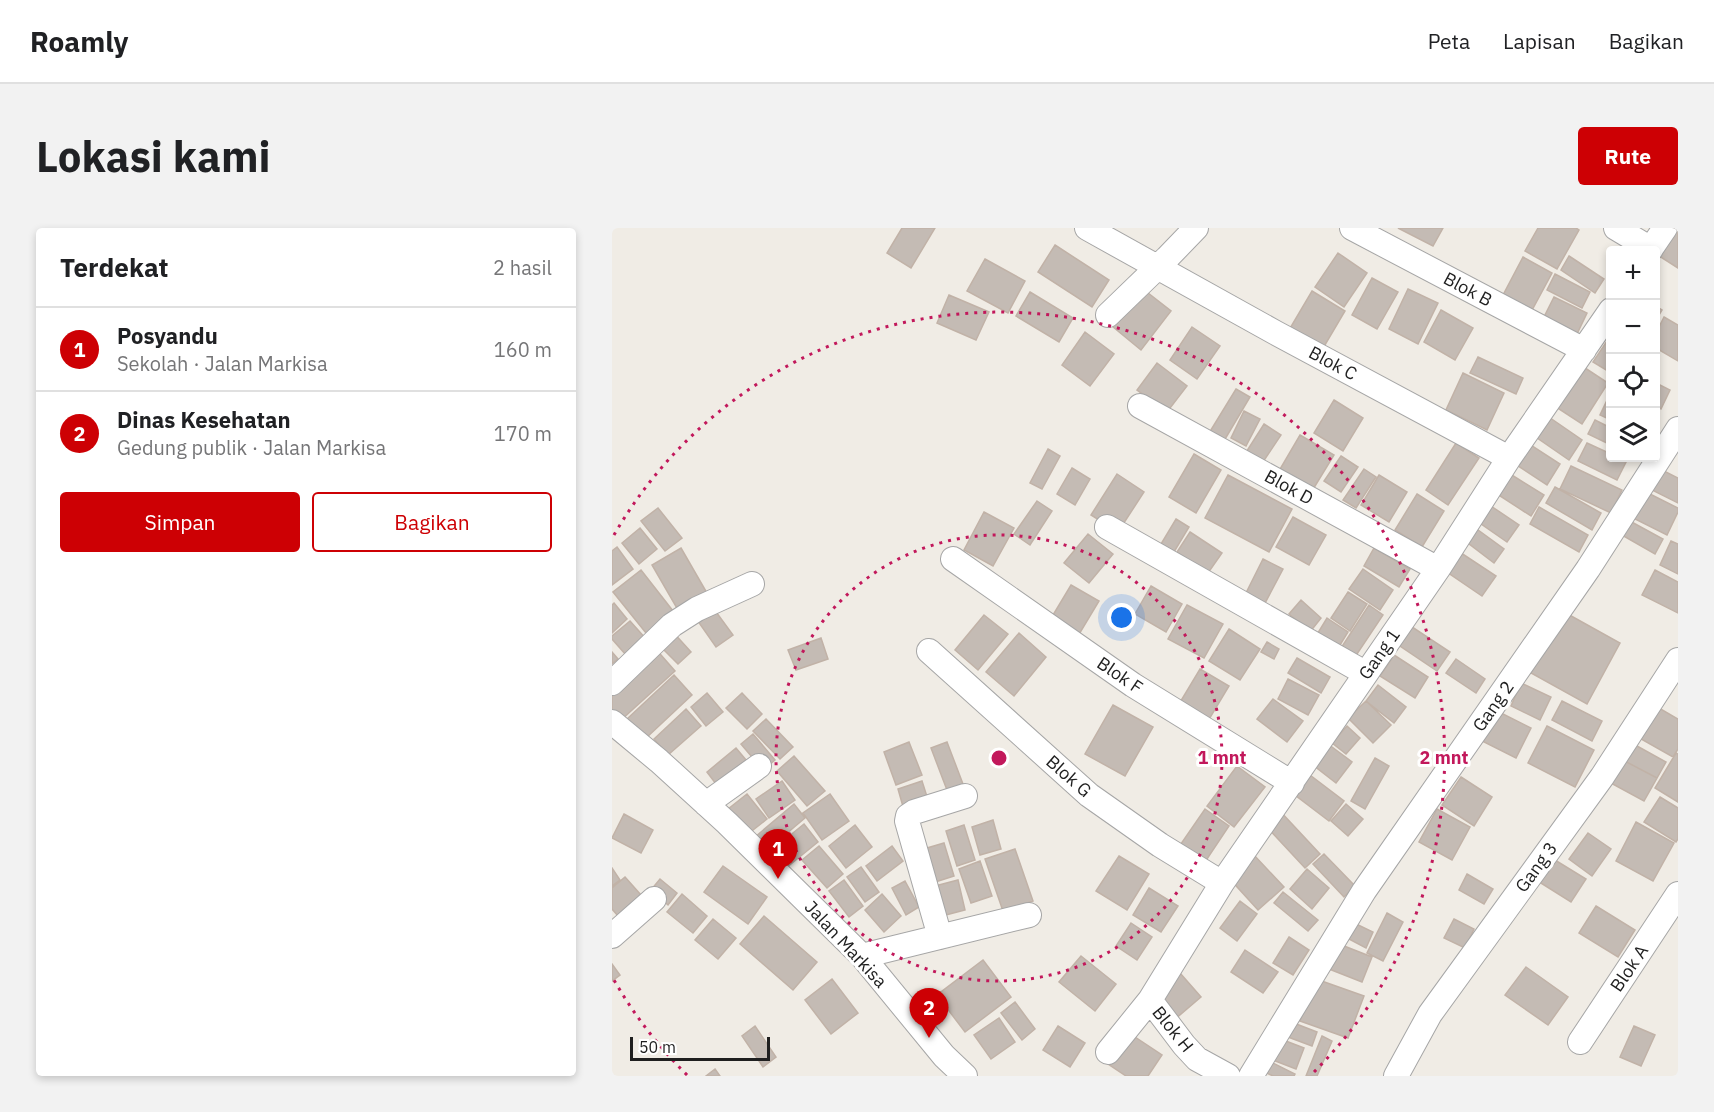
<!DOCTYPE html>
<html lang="id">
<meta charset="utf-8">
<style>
:root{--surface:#fff;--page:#f2f2f2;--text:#202124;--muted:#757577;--line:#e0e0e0;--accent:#cd0004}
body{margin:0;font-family:"IBM Plex Sans",sans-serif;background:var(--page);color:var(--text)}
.controls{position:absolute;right:18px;top:18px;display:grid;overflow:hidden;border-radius:6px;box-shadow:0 3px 9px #0003}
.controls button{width:54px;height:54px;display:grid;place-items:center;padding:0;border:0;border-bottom:2px solid var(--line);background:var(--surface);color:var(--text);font:30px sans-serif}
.scale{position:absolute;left:18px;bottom:15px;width:140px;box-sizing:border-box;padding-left:6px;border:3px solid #1f1f1f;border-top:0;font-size:16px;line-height:21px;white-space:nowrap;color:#1f1f1f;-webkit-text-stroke:4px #fff;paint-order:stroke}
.you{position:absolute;left:510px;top:390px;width:21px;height:21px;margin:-15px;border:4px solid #fff;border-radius:50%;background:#1a73e8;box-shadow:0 0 0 9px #1a73e833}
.badge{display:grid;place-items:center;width:39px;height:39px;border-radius:50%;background:var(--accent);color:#fff;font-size:20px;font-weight:700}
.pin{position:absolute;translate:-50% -50px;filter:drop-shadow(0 2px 3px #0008)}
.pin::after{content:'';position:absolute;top:32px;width:21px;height:18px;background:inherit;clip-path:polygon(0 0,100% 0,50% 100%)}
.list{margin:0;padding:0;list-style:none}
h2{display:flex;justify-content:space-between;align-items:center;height:78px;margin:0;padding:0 24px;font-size:26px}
h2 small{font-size:20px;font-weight:400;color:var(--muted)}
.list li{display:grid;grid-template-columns:39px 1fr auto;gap:18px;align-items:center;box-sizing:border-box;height:84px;padding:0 24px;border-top:2px solid var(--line)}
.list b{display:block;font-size:22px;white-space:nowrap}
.list p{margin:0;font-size:20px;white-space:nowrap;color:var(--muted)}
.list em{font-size:20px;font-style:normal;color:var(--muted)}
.actions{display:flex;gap:12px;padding:18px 24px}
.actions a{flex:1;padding:14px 0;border:2px solid var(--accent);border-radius:6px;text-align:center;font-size:21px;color:var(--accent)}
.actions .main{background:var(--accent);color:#fff}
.icon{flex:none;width:33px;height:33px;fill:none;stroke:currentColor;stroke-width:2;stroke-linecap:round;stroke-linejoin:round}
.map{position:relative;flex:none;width:1066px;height:848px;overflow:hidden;border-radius:6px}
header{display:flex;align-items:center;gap:36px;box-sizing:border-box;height:84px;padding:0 30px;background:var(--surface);border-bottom:2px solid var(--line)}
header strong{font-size:28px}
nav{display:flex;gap:33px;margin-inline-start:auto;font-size:21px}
.intro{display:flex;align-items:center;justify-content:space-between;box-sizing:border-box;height:144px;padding:0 36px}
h1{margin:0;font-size:42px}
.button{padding:15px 27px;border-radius:6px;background:var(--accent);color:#fff;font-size:21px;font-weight:700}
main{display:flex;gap:36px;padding:0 36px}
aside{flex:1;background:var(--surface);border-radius:6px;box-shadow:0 3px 9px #0003}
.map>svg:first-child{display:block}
</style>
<header>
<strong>Roamly</strong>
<nav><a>Peta</a><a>Lapisan</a><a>Bagikan</a></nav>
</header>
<div class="intro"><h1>Lokasi kami</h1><a class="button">Rute</a></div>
<main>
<aside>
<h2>Terdekat<small>2 hasil</small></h2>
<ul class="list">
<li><span class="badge">1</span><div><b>Posyandu</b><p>Sekolah · Jalan Markisa</p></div><em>160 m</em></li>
<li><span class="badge">2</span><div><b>Dinas Kesehatan</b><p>Gedung publik · Jalan Markisa</p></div><em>170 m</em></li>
</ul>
<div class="actions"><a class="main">Simpan</a><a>Bagikan</a></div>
</aside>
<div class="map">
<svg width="1066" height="848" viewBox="0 0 1066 848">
<rect width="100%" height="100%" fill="#f0ece5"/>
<path fill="#c4bbb4" stroke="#c1b2a7" stroke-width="1.5" d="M290 0H323L299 40 275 25Z
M786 0H831L821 18Z
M926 0H964L967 2 945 41 913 23Z
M1058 0H1066V40L1044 26Z
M443 17 497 52 480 79 426 44Z
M726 25 755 45 732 79 703 59Z
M957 28 992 51 983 65 949 42Z
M911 29 940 45 919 84 890 69Z
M373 31 413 53 396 85 355 63Z
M943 46 978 64 970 80 935 62Z
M760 50 786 64 765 101 740 87Z
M531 61 559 83 529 122 501 99Z
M796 61 826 75 806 116 777 101Z
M700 63 733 83 710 122 677 102Z
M418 64 461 90 447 114 404 88Z
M337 67 377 84 364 112 325 95Z
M942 69 975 85 964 108 931 91Z
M1044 78 1050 82 1044 92Z
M829 82 861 100 843 132 812 114Z
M1052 89 1066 97V133L1044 120V105Z
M580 99 608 118 585 151 558 132Z
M473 104 502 126 478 158 450 137Z
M999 107V145L981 134Z
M866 129 911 150 904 166 858 145Z
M545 135 575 158 555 184 525 162Z
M970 138 996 155 970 196 944 179Z
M851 145 892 165 875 202 834 182Z
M1044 155 1058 162 1049 181 1044 178Z
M624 161 638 169 609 218 594 210Z
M998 166H999V192L988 187Z
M722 172 751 190 731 223 702 205Z
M632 183 648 191 634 218 619 210Z
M931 185 970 212 957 232 918 205Z
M983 192 999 200V217L976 206Z
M652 196 669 207 647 240 631 229Z
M688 207 722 227 697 268 664 248Z
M911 212 948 236 935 257 897 232Z
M844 215 867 230 836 277 814 262Z
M975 215 999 226V230H1005L1014 234 1005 252 966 233Z
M436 221 448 228 430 261 418 255Z
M582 226 609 242 584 285 557 269Z
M729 228 746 239 729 264 712 253Z
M959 238 1010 262 999 285 948 261Z
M1044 239 1066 250V275L1034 259Z
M460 240 478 251 463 277 445 266Z
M752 241 764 249 744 280 731 272Z
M895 244 932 267 919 288 882 264Z
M505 246 532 264 506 304 479 287Z
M616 247 680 281 657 324 593 290Z
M767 247 795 264 777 294 749 277Z
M943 259 989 285 980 302 934 275Z
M1030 262 1066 280V284L1055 307 1017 288Z
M805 266 832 283 810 319 783 302Z
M425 273 440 283 418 317 402 306Z
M873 274 907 297 895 314 862 291Z
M927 279 976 307 967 324 918 296Z
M46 280 70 310 53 323 29 293Z
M372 284 402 300 381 338 352 322Z
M681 289 714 307 697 337 664 319Z
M564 291 577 299 562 324 549 316Z
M1016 292 1051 311 1043 326 1008 306Z
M862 299 892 321 882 335 852 312Z
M28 300 45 321 27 336 10 315Z
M578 304 610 325 596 345 565 324Z
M476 306 501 326 477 355 452 335Z
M1059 313 1066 316V346L1048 337Z
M5 319 21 341 0 357V323Z
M69 320 95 365 66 382 40 337Z
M762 320 798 341 787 359 752 338Z
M843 321 884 348 870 368 829 340Z
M651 331 671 341 651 379 632 369Z
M751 341 781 362 768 382 737 361Z
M29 342 61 383 34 405 1 364Z
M1043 342 1066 354V385L1030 367Z
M459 357 487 373 466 408 438 392Z
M539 358 570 376 554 404 523 386Z
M736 364 755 376 738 403 719 390Z
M689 372 709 390 698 404 677 386Z
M2 375 15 391 0 405V377Z
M99 377 121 407 104 419 83 389Z
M575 377 611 396 592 430 556 411Z
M757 377 771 387 743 429 729 420Z
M952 384 1008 415 975 476 919 445Z
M372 387 396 406 366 442 343 422Z
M715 390 736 404 725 422 704 408Z
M18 393 34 411 14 427 0 411V408Z
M794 395 838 424 825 443 782 414Z
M617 401 648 421 628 452 597 433Z
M60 403 79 424 66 436 46 416Z
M407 405 434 429 402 468 374 444Z
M209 410 216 431 184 442 176 422Z
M655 414 667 421 662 431 649 424Z
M42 419 63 443 8 493 0 484V456Z
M0 424 6 431 0 436Z
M782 427 816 449 803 470 768 448Z
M685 430 718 449 709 465 676 445Z
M844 431 873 451 864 465 834 445Z
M588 441 617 458 596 493 567 476Z
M62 447 80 467 33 511 15 491Z
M676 451 707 467 696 487 666 471Z
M909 455 939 469 928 492 899 478Z
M766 457 794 479 782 495 754 473Z
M95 465 111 484 94 498 79 479Z
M130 465 150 486 135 501 114 480Z
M661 471 691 493 675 514 645 491Z
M754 473 779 497 761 515 736 490Z
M950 473 990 493 980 513 940 492Z
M1040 476 1066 491V521L1061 529 1022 507Z
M501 477 541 499 513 548 473 526Z
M74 481 89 498 56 527 42 511Z
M885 483 919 500 904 530 870 513Z
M154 491 181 519 168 531 141 503Z
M735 498 748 510 734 526 720 515Z
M935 498 982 522 963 559 916 535Z
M141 506 163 532 151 542 129 516Z
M1016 513 1054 534 1045 550 1007 530Z
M297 514 310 547 284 557 272 524Z
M335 514 351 556 335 562 319 520Z
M716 516 740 534 724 555 701 537Z
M124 520 134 532 104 556 95 544Z
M1064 525 1066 526V574L1043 560Z
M182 528 213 563 195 578 165 543Z
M763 530 777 538 753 581 739 573Z
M1007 530 1045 550 1032 573 995 553Z
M625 538 653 559 622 599 595 578Z
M694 544 732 573 717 593 679 564Z
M849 549 880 569 862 598 830 577Z
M170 553 183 572 157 590 144 571Z
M310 553 317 575 292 582 286 561Z
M135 566 155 591 136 606 116 581Z
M218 566 237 593 210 612 191 585Z
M1048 569 1066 580V611L1064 614 1032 594Z
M182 576 193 590 154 623 143 609Z
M734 576 751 591 736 608 719 593Z
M593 581 617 598 589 640 564 623Z
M825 581 858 599 840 632 807 614Z
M667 582 708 626 693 640 652 596Z
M12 586 41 602 29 625 0 610Z
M381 592 389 621 368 627 360 599Z
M1024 594 1062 615 1041 653 1004 633Z
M192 596 206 614 174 640 160 622Z
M243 597 260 619 234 640 217 618Z
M352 597 363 632 345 638 334 603Z
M976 605 999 621 980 648 957 631Z
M332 615 342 648 317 656 308 622Z
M207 618 231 646 215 660 190 632Z
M280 618 291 633 265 653 254 638Z
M403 621 421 673 391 683 373 631Z
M641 626 672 659 646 682 616 649Z
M712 626 743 658 732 669 701 636Z
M507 628 537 646 515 682 484 663Z
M938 629 974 651 959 674 924 652Z
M368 633 380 668 359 675 347 641Z
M111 638 155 669 136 696 92 664Z
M249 639 267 664 253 674 235 649Z
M0 640 8 652 0 658Z
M695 641 717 660 700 681 678 661Z
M855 646 881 661 872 676 847 662Z
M13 649 29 667 6 688 0 681V660Z
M48 651 65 665 56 677 39 662Z
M232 652 251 678 237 689 217 663Z
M346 652 353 682 326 689 319 659Z
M293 653 307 679 294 687 280 660Z
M537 660 566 678 549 704 521 687Z
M671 664 706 692 696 703 662 675Z
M70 666 95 688 81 705 55 684Z
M270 666 289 688 272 704 253 682Z
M628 673 645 686 625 713 608 700Z
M984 678 1023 702 1006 729 967 705Z
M775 685 791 694 771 733 755 725Z
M152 688 205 734 181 762 128 716Z
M101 691 124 710 106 731 83 712Z
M842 691 862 701 853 720 832 710Z
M740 694 761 704 754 720 733 709Z
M519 695 540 709 525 732 504 718Z
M677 709 697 722 681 747 661 735Z
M722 714 760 729 750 754 712 739Z
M633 722 666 744 651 765 619 744Z
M469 728 504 756 483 783 447 754Z
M371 732 399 769 353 804 325 767Z
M0 736 8 747 0 753Z
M914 739 956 769 936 797 893 767Z
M568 745 589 769 562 792 542 768Z
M220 751 246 785 219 806 193 772Z
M704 751 752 768 736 810 688 793Z
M403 774 423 801 410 812 389 785Z
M387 790 403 814 379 831 362 807Z
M674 792 705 804 700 818 668 806Z
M143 798 164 829 151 839 130 808Z
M446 798 473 815 458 839 431 822Z
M1022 798 1043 807 1029 838 1008 829Z
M514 803 550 827 536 848H514L493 834Z
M710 808 720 813 705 848H694Z
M666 810 692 820 684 841 658 831Z
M651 830 683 846 682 848H661L646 841Z
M103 841 108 848H94Z"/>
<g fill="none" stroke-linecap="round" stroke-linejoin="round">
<g stroke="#a6a6a6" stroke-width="26">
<path id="minor" d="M475 0 664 105 897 230
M740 0 972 122
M1004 0 1039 21
M1038 22 1053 0
M496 87 555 30 584 0
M528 178 826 341
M495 299 753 445
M341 331 521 457 680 555
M317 423 477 567 548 617 610 655
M0 455 60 397 85 381 140 356
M0 494 47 533 115 595 250 728 332 828 353 848
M94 576 147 538
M0 708 42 671
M328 709 295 593 296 588 302 584 353 568
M250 728 417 687
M538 772 572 817 585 831 616 848
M968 814 1066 666
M496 824 538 772 610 655 826 341 897 230 999 82
M639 848 752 663 976 341 1066 201
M784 848 818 786 990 549 1066 432"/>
</g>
<use href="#minor" stroke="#fff" stroke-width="24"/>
</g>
<g fill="none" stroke="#c2185b" stroke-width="3" stroke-dasharray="3 6">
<circle cx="387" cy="530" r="223"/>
<path d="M75 847A445 445 0 0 1 2 752M2 307A445 445 0 1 1 699 847"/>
</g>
<g text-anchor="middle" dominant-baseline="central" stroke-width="6" stroke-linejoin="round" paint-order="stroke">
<g font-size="18" fill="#1f1f1f" stroke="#fff">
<text transform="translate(856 61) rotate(28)">Blok B</text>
<text transform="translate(721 135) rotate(28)">Blok C</text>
<text transform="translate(677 259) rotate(29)">Blok D</text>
<text transform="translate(767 426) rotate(-55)">Gang 1</text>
<text transform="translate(508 447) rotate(34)">Blok F</text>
<text transform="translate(881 478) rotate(-55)">Gang 2</text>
<text transform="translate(457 548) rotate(41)">Blok G</text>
<text transform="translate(924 639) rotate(-54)">Gang 3</text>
<text transform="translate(234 716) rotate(47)">Jalan Markisa</text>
<text transform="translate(1017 740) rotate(-56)">Blok A</text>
<text transform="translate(561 801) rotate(51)">Blok H</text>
</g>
</g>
<circle cx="387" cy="530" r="9" fill="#c2185b" stroke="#fff" stroke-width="3"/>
<g font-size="18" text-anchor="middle" font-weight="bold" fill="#c2185b" stroke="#fff" stroke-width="6" stroke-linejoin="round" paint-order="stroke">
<text x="610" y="536">1 mnt</text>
<text x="832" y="536">2 mnt</text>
</g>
</svg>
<div class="controls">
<button>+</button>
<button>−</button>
<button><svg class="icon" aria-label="locate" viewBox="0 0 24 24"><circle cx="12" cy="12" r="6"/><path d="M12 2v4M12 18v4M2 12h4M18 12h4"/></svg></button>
<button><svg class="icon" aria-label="layers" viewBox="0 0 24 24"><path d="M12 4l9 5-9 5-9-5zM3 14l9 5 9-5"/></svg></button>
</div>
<div class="scale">50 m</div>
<div class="you"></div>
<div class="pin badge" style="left:166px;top:651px">1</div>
<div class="pin badge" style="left:317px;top:810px">2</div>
</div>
</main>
